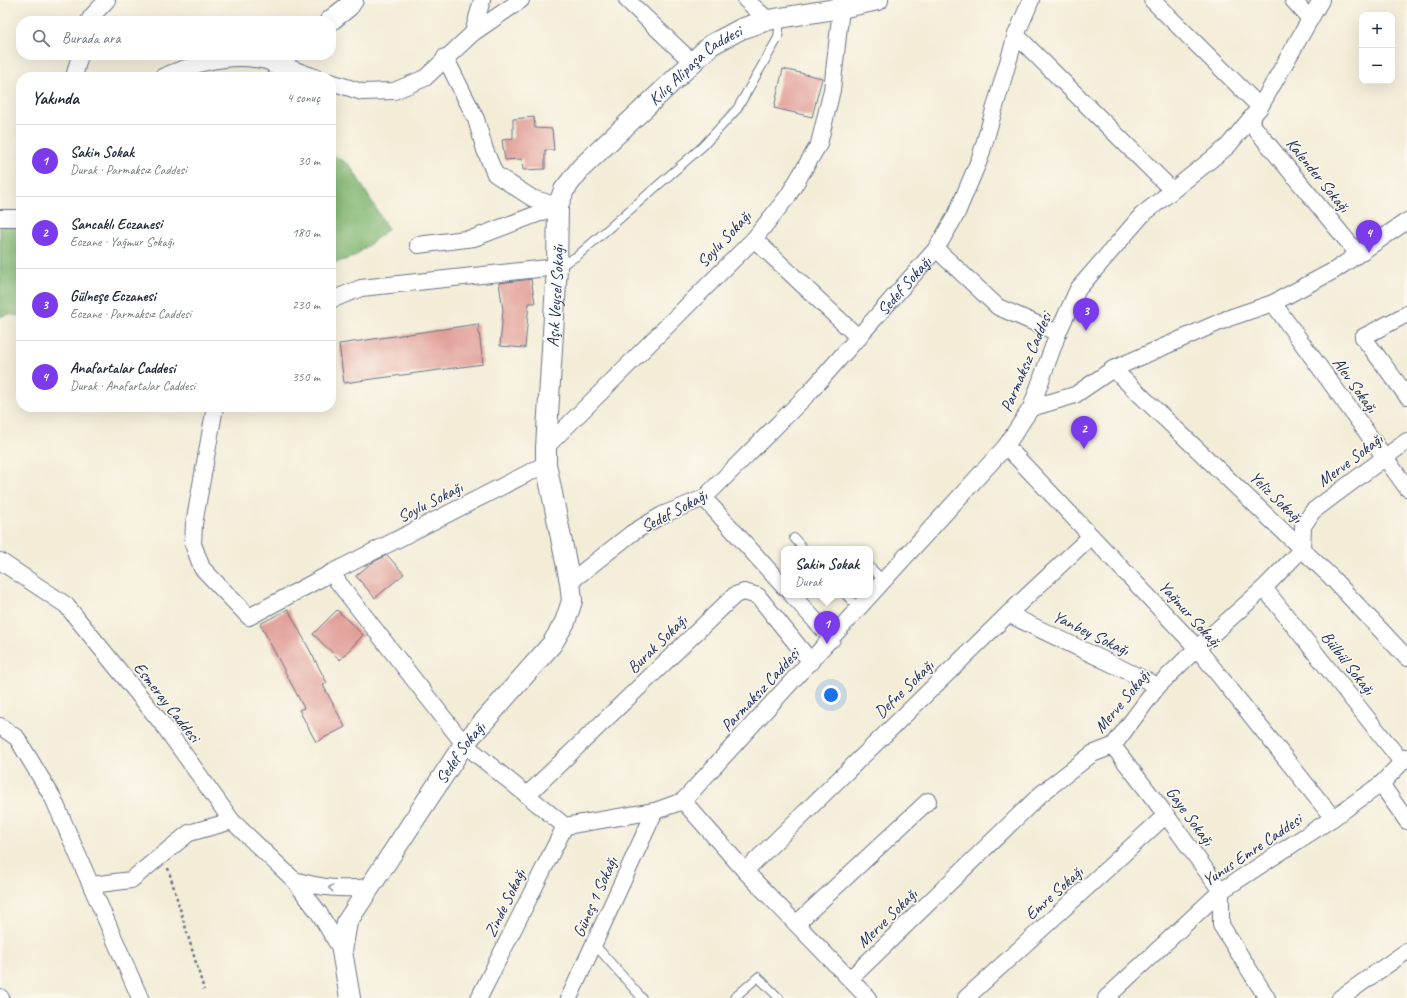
<!DOCTYPE html>
<html lang="tr">
<meta charset="utf-8">
<style>
:root{--surface:#fff;--page:#f2f2f3;--text:#1f2937;--muted:#747a83;--line:#e0e1e3;--accent:#7c3aed}
body{margin:0;font-family:Caveat,sans-serif;background:var(--page);color:var(--text)}
.controls{position:absolute;right:12px;top:12px;display:grid;overflow:hidden;border-radius:8px;box-shadow:0 4px 16px #0002}
.controls button{width:36px;height:36px;display:grid;place-items:center;padding:0;border:0;border-bottom:1px solid var(--line);background:var(--surface);color:var(--text);font:20px sans-serif}
.you{position:absolute;left:831px;top:695px;width:14px;height:14px;margin:-10px;border:3px solid #fff;border-radius:50%;background:#1a73e8;box-shadow:0 0 0 6px #1a73e833}
.badge{display:grid;place-items:center;width:26px;height:26px;border-radius:50%;background:var(--accent);color:#fff;font-size:13px;font-weight:700}
.pin{position:absolute;translate:-50% -33px;filter:drop-shadow(0 1px 2px #0008)}
.pin::after{content:'';position:absolute;top:21px;width:14px;height:12px;background:inherit;clip-path:polygon(0 0,100% 0,50% 100%)}
.popup{position:absolute;left:781px;top:546px;width:92px;height:52px;box-sizing:border-box;display:grid;place-content:center;border-radius:8px;background:var(--surface);filter:drop-shadow(0 1px 3px #0005);font-size:13px;white-space:nowrap;color:var(--muted)}
.popup b{font-size:15px;color:var(--text)}
.popup::after{content:'';position:absolute;left:50%;top:100%;margin-left:-8px;border:8px solid transparent;border-top-color:var(--surface)}
.list{margin:0;padding:0;list-style:none}
h2{display:flex;justify-content:space-between;align-items:center;height:52px;margin:0;padding:0 16px;font-size:17px}
h2 small{font-size:13px;font-weight:400;color:var(--muted)}
.list li{display:grid;grid-template-columns:26px 1fr auto;gap:12px;align-items:center;box-sizing:border-box;height:72px;padding:0 16px;border-top:1px solid var(--line)}
.list b{display:block;font-size:15px;white-space:nowrap}
.list p{margin:0;font-size:13px;white-space:nowrap;color:var(--muted)}
.list em{font-size:13px;font-style:normal;color:var(--muted)}
.icon{flex:none;width:22px;height:22px;fill:none;stroke:currentColor;stroke-width:2;stroke-linecap:round;stroke-linejoin:round}
.map{position:relative;flex:none;width:1407px;height:998px;overflow:hidden}
.search{position:absolute;background:var(--surface);box-shadow:0 4px 16px #0002;left:16px;top:16px;width:320px;height:44px;display:flex;align-items:center;gap:10px;box-sizing:border-box;padding:0 14px;border-radius:16px;color:var(--muted);font-size:15px}
.panel{position:absolute;background:var(--surface);box-shadow:0 4px 16px #0002;left:16px;top:72px;width:320px;height:340px;border-radius:16px}
.map>svg:first-child{display:block}
</style>
<div class="map">
<svg width="1407" height="998" viewBox="0 0 1407 998">
<rect width="100%" height="100%" fill="#fbf7ec"/>
<filter id="ink" filterUnits="userSpaceOnUse"><feTurbulence type="fractalNoise" baseFrequency=".025" numOctaves="2"/><feDisplacementMap in="SourceGraphic" scale="8" xChannelSelector="R" yChannelSelector="G"/><feConvolveMatrix kernelMatrix="1 2 1 2 8 2 1 2 1" color-interpolation-filters="sRGB"/></filter>
<filter id="wash" filterUnits="userSpaceOnUse"><feTurbulence type="fractalNoise" baseFrequency=".012" numOctaves="4" result="noise"/><feDisplacementMap in="SourceGraphic" scale="16" xChannelSelector="R" yChannelSelector="G"/><feGaussianBlur stdDeviation="0.9" result="paint"/><feColorMatrix in="noise" values="0 0 0 0 0 0 0 0 0 0 0 0 0 0 0 0 0 1.4 0 .05"/><feComposite in="paint" operator="in"/></filter>
<g filter="url(#wash)">
<rect width="100%" height="100%" fill="#f3edd8"/>
<path fill="#83b874" stroke="#4f7469" d="M331 154 350 165 388 229 354 257 331 264Z
M0 223H21V316L8 314 0 317Z"/>
<g id="blocks">
<path fill="#e09d96" d="M783 69 822 78 812 117 774 108Z
M534 117 535 128 552 129 554 150H545V169L523 170 522 159 505 160 502 140 513 138V119Z
M531 279 535 303H529L525 348 500 346 503 310 499 283Z
M478 324 483 364 344 383 339 344Z
M387 555 404 574 375 598 356 576 370 564Z
M288 609 327 683 323 685 345 727 316 742 299 710 304 708 260 624Z
M337 610 363 635 340 660 313 634Z"/>
</g>
</g>
<g filter="url(#ink)">
<use href="#blocks" fill-opacity="0" stroke="#677289" stroke-width="1"/>
<g fill="none" stroke-linecap="round" stroke-linejoin="round">
<g stroke="#677289" stroke-width="10">
<path id="service" d="M558 267 577 256 703 146 737 109 778 38 780 19
M794 538 804 549
M870 567 884 581
M846 595 859 609
M595 945 642 998
M734 998 758 977 779 998"/>
</g>
<g stroke="#677289" stroke-width="18">
<g id="minor">
<path d="M627 0 692 62"/>
<path d="M746 0 768 20"/>
<path d="M1152 0 1260 107"/>
<path d="M1293 0 1310 19"/>
<path d="M89 21 91 17 107 0"/>
<path d="M473 33 482 0"/>
<path d="M1016 35 1172 190"/>
<path d="M445 57 476 119 485 150 495 174 532 198 558 206"/>
<path d="M74 77 80 55"/>
<path d="M162 77C190 65 225 55 255 59 274 61 297 71 315 77"/>
<path d="M331 82 362 92 394 91 425 78 473 33 521 0"/>
<path d="M1249 121 1358 254"/>
<path d="M0 218H21"/>
<path d="M754 239 859 338"/>
<path d="M418 245 474 238 558 206"/>
<path d="M936 249 998 307 1058 333"/>
<path d="M331 300 361 288 557 267"/>
<path d="M1273 303 1407 488"/>
<path d="M1407 314 1363 337 1407 396"/>
<path d="M1113 369 1330 576 1407 658"/>
<path d="M215 407 194 524 193 544 202 568 249 617 331 573 464 744 565 826 655 811 683 801 1006 446 1031 408 1058 333 1078 289 1142 215 1228 146 1260 107 1321 0"/>
<path d="M1031 408 1075 395 1113 369 1229 318 1273 303 1335 270 1407 221"/>
<path d="M1006 446 1197 648 1333 818"/>
<path d="M546 447 754 239 788 196 819 144 832 90 841 8 845 0"/>
<path d="M704 498 784 587"/>
<path d="M0 561 66 605 164 726 232 821 294 880 319 913 342 951"/>
<path d="M331 573 546 464"/>
<path id="s1" d="M570 582 632 533 662 515 704 498 809 393 936 249 956 215 980 158 1016 35 1031 0"/>
<path d="M1264 588 1402 762"/>
<path d="M792 595 832 639"/>
<path d="M1008 614 1158 686"/>
<path d="M0 726 17 738 53 798 140 998"/>
<path d="M1113 746 1166 815 1221 891V925L1267 998"/>
<path d="M1381 784 1407 821"/>
<path d="M527 795 735 595 744 592 758 596 811 662"/>
<path d="M683 801 745 871 868 998"/>
<path d="M745 871 1008 614 1091 536"/>
<path d="M294 880C321 888 341 890 370 887"/>
<path d="M92 885 131 880 189 833 232 821"/>
<path d="M797 923 928 801"/>
<path d="M850 979 1041 794 1092 754 1113 746 1158 686 1197 648 1264 588 1302 549 1303 526 1313 511 1407 441"/>
<path d="M0 997 1 998"/>
<path d="M479 998 565 826"/>
<path d="M569 998 655 811"/>
<path d="M966 998 1166 815"/>
<path d="M1106 998 1221 891 1333 818 1381 784 1407 757"/>
<path d="M1340 998 1407 951"/>
</g>
</g>
<g stroke="#677289" stroke-width="22">
<g id="tertiary">
<path d="M330 21 349 6 353 0"/>
<path d="M275 64 287 55"/>
<path id="s2" d="M350 998 342 951 347 922 464 744 552 644 565 622 572 601 570 582 546 464V447L557 267 558 206 564 190 581 168 711 45 741 29 768 20 841 8 878 0"/>
</g>
</g>
<path stroke="#677289" stroke-width="2.5" stroke-dasharray="3 3" stroke-linecap="butt" d="M168 868 204 990"/>
<use href="#service" stroke="#fff" stroke-width="8"/>
<use href="#minor" stroke="#fff" stroke-width="16"/>
<use href="#tertiary" stroke="#fff" stroke-width="20"/>
</g>
<defs><path id="oneway-chevron" d="M-2-3.5L2.5 0L-2 3.5" fill="none" stroke-width="1.6" stroke-linecap="round" stroke-linejoin="round"/></defs>
<use stroke="#8d97ae" href="#oneway-chevron" transform="translate(331 888) rotate(-175)"/>
</g>
<g text-anchor="middle" dominant-baseline="central" stroke-width="3.5" stroke-linejoin="round" paint-order="stroke">
<g font-size="17" fill="#1b2f5e" stroke="#fbf7ec">
<text stroke="none"><textPath href="#s2" startOffset="1068">Kılıç Alipaşa Caddesi</textPath></text>
<text transform="translate(1318 175) rotate(51)">Kalender Sokağı</text>
<text transform="translate(724 239) rotate(-47)">Soylu Sokağı</text>
<text stroke="none"><textPath href="#s1" startOffset="451">Sedef Sokağı</textPath></text>
<text stroke="none"><textPath href="#s2" startOffset="779">Aşık Veysel Sokağı</textPath></text>
<text transform="translate(1026 362) rotate(-67)">Parmaksız Caddesi</text>
<text transform="translate(1355 385) rotate(54)">Alev Sokağı</text>
<text transform="translate(1350 460) rotate(-37)">Merve Sokağı</text>
<text transform="translate(1276 497) rotate(44)">Yeliz Sokağı</text>
<text transform="translate(430 502) rotate(-27)">Soylu Sokağı</text>
<text transform="translate(674 511) rotate(-28)">Sedef Sokağı</text>
<text transform="translate(1190 614) rotate(48)">Yağmur Sokağı</text>
<text transform="translate(1091 633) rotate(26)">Yanbey Sokağı</text>
<text transform="translate(657 644) rotate(-44)">Burak Sokağı</text>
<text transform="translate(1348 663) rotate(52)">Bülbül Sokağı</text>
<text transform="translate(904 689) rotate(-44)">Defne Sokağı</text>
<text transform="translate(760 690) rotate(-47)">Parmaksız Caddesi</text>
<text transform="translate(1122 701) rotate(-50)">Merve Sokağı</text>
<text transform="translate(167 702) rotate(52)">Esmeray Caddesi</text>
<text stroke="none"><textPath href="#s2" startOffset="281">Sedef Sokağı</textPath></text>
<text transform="translate(1190 816) rotate(54)">Gaye Sokağı</text>
<text transform="translate(1252 850) rotate(-34)">Yunus Emre Caddesi</text>
<text transform="translate(1054 893) rotate(-42)">Emre Sokağı</text>
<text transform="translate(595 897) rotate(-66)">Güneş 1 Sokağı</text>
<text transform="translate(505 903) rotate(-64)">Zinde Sokağı</text>
<text transform="translate(887 918) rotate(-44)">Merve Sokağı</text>
</g>
</g>
</svg>
<div class="controls">
<button>+</button>
<button>−</button>
</div>
<div class="you"></div>
<div class="pin badge" style="left:827px;top:644px">1</div>
<div class="popup"><b>Sakin Sokak</b>Durak</div>
<div class="pin badge" style="left:1084px;top:449px">2</div>
<div class="pin badge" style="left:1086px;top:331px">3</div>
<div class="pin badge" style="left:1369px;top:253px">4</div>
<div class="search"><svg class="icon" aria-label="search" viewBox="0 0 24 24"><circle cx="10" cy="10" r="6"/><path d="M15 15l6 6"/></svg>Burada ara</div>
<section class="panel">
<h2>Yakında<small>4 sonuç</small></h2>
<ul class="list">
<li><span class="badge">1</span><div><b>Sakin Sokak</b><p>Durak · Parmaksız Caddesi</p></div><em>30 m</em></li>
<li><span class="badge">2</span><div><b>Sancaklı Eczanesi</b><p>Eczane · Yağmur Sokağı</p></div><em>180 m</em></li>
<li><span class="badge">3</span><div><b>Gülneşe Eczanesi</b><p>Eczane · Parmaksız Caddesi</p></div><em>230 m</em></li>
<li><span class="badge">4</span><div><b>Anafartalar Caddesi</b><p>Durak · Anafartalar Caddesi</p></div><em>350 m</em></li>
</ul>
</section>
</div>
